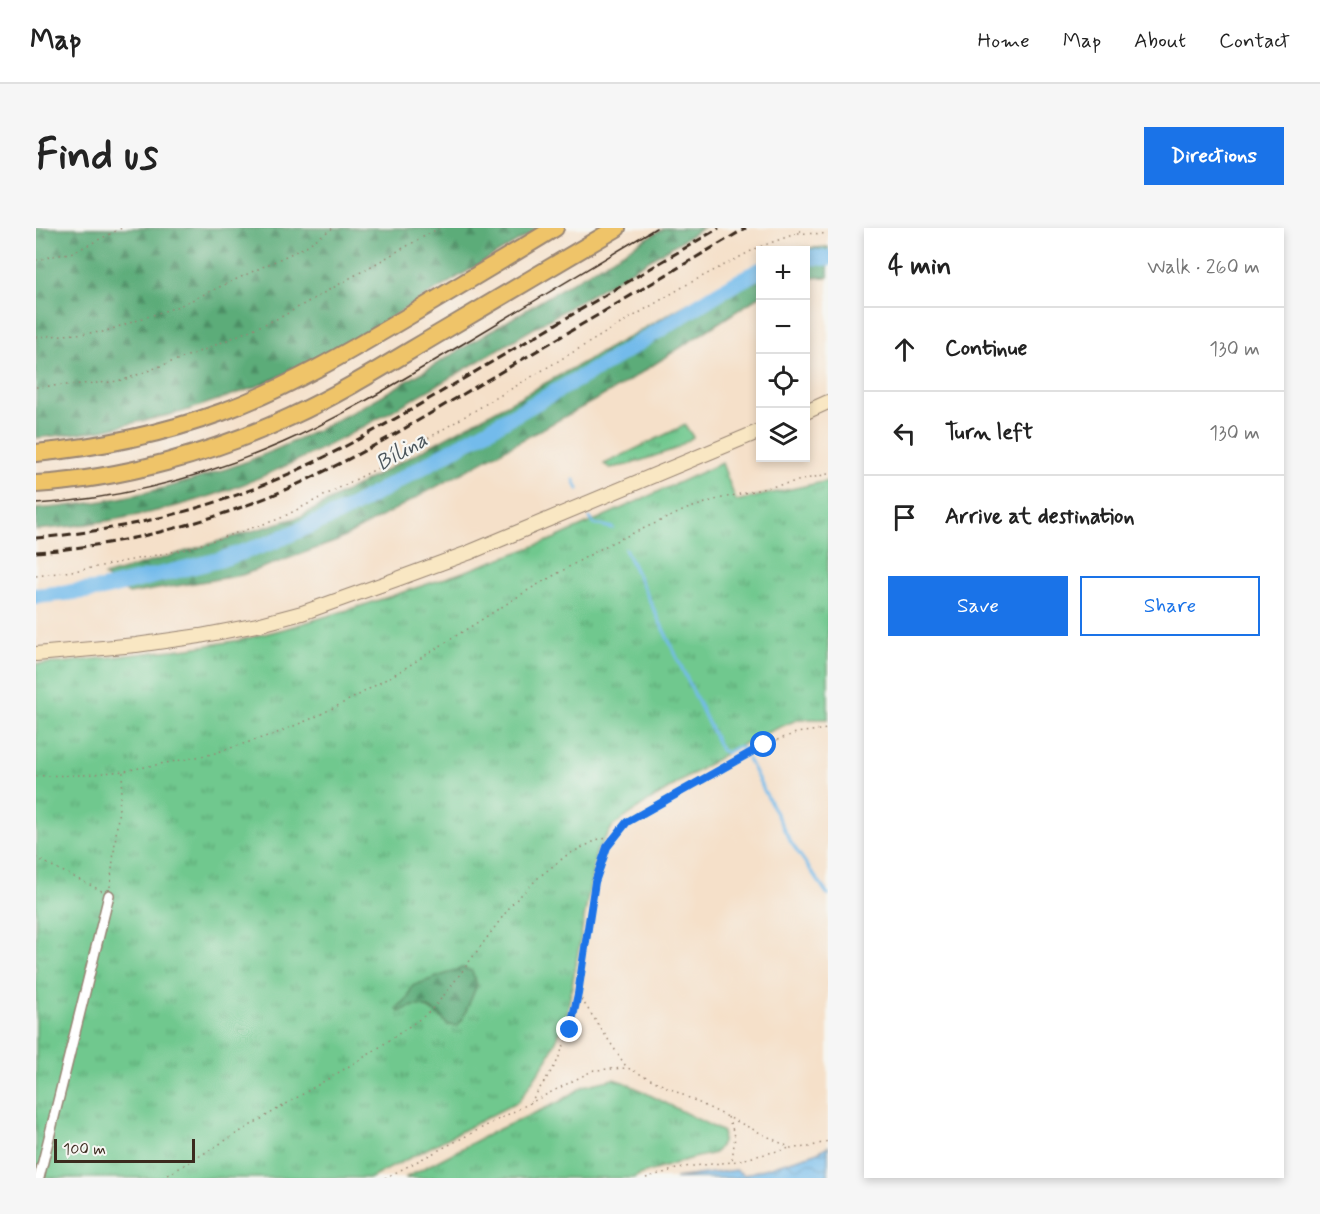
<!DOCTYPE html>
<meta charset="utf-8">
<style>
:root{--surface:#fff;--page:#f6f6f6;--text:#222;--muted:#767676;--line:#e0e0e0;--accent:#1a73e8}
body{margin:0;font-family:Mynerve,sans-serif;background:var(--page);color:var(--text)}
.controls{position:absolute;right:18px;top:18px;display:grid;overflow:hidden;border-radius:0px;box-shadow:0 3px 9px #0003}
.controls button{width:54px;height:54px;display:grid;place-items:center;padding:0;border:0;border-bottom:2px solid var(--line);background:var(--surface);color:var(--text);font:30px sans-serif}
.scale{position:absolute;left:18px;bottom:15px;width:141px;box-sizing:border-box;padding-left:6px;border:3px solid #3b2a1e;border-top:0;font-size:16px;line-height:21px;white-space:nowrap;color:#3b2a1e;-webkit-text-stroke:4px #f6f6f2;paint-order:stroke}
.stop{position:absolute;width:18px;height:18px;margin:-14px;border:4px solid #1a73e8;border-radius:50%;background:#fff}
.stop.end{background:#1a73e8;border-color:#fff;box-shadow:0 2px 6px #0008}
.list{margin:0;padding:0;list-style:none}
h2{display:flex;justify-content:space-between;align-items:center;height:78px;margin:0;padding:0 24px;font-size:26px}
h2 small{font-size:20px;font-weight:400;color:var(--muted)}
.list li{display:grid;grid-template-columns:39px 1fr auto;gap:18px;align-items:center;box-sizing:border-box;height:84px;padding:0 24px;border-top:2px solid var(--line)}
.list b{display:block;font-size:22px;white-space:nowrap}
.list em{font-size:20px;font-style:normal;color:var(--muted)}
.actions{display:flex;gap:12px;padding:18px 24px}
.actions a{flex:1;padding:14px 0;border:2px solid var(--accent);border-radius:0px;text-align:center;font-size:21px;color:var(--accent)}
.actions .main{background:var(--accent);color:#fff}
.icon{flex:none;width:33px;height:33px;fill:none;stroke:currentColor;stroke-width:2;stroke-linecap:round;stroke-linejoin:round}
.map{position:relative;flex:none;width:792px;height:950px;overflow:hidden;border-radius:0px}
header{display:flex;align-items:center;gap:36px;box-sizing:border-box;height:84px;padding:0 30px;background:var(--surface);border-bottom:2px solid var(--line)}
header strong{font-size:28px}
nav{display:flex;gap:33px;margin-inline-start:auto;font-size:21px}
.intro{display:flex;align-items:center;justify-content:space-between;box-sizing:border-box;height:144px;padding:0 36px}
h1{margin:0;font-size:42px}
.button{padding:15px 27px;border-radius:0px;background:var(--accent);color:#fff;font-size:21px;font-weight:700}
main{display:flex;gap:36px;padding:0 36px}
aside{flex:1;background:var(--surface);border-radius:0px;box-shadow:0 3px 9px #0003}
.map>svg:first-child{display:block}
</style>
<header>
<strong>Map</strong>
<nav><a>Home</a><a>Map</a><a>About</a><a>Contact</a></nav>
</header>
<div class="intro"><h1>Find us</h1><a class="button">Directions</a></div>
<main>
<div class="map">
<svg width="792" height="950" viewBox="0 0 792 950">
<defs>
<pattern id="grass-tufts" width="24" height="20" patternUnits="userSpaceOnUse" patternTransform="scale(1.5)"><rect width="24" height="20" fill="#6fc88e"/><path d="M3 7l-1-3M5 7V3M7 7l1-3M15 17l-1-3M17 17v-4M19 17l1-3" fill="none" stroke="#5ca373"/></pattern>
<pattern id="forest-firs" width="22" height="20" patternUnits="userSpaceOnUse" patternTransform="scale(1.5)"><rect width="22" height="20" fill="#5bac79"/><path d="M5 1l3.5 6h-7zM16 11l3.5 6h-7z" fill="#4c8c63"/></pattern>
<pattern id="water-waves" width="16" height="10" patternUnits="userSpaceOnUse" patternTransform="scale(1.5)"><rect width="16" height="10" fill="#73bbeb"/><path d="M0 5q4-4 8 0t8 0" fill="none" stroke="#6098be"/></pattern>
</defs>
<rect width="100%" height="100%" fill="#f6f6f2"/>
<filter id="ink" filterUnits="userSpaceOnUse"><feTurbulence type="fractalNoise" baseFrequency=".0167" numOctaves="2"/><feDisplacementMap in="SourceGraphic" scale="12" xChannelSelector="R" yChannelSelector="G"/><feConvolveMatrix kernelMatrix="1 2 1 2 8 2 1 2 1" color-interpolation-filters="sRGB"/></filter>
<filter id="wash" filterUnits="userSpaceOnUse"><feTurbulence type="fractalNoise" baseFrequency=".008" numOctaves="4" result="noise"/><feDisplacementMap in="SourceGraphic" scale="24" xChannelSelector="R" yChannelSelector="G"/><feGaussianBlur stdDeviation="1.35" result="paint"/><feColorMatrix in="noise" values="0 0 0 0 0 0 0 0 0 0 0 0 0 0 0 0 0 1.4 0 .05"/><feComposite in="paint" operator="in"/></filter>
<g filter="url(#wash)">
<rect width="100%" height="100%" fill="#f5e0c9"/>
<path fill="url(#grass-tufts)" stroke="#557956" stroke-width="1.5" fill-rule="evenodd" d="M649 197 657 209 639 221 592 237 574 240 568 236Z
M686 235 700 273 792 253V491H763L721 509 692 524 613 573 577 598 560 624 530 791 512 830 483 873 335 950H0V436L24 435 154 420 205 412 248 401 325 378 422 346 515 312ZM426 740 412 797 404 788 384 776 362 780C380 763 402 749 426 740Z
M577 851 590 855 687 904 686 915 679 925 653 931 603 947 597 950H369L461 902 525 873 548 858Z"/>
<path fill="url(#forest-firs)" stroke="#4b6b4c" stroke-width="1.5" d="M0 0H504L325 107 268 138 217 160 146 184 62 203 0 210Z
M629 0H667C587 47 508 94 429 141 353 185 277 230 195 261 132 284 66 296 0 302V281C72 276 145 259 212 233 279 207 341 171 402 135 478 90 552 43 629 0Z
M792 19V49L770 50V22H747Z
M724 35V68L583 159 301 313 206 347 93 366 68 348 266 288 548 134Z
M426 740 436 743 441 757 426 792 421 798 412 797C396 779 385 771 363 784L361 780 372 770 376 758Z"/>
<path fill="url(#water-waves)" stroke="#577284" stroke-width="1.5" d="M792 918V950H639L700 942 708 947 780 925Z"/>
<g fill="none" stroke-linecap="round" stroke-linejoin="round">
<path stroke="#73bbeb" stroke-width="3" d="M538 252 542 261
M554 290 558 296 577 300
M589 321 685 522 690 525 701 519 706 520
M712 531 754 613 792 667"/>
<path stroke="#73bbeb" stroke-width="16" d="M770 29 792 30
M0 368 66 361 183 332 234 315 312 281 572 134 684 64 724 42"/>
</g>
</g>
<g filter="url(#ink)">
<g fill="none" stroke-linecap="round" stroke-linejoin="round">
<g stroke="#988574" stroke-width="12">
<path id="street" d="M3 950 73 667"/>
</g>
<g stroke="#988574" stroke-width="16">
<path id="secondary" d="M770 184 792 174
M0 426 100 417 164 408 221 397 266 385 364 350 432 325 724 203"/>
</g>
<g stroke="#988574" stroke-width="20">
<path id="highway" d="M0 225C63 219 126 206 186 184 251 160 312 124 371 89 421 59 470 30 519 0
M0 256C85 251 177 225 254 189 308 164 358 132 409 102 466 68 524 34 581 0"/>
</g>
<path stroke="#988574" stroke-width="1.5" stroke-dasharray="1.5 4.5" stroke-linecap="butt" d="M762 5 792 6
M0 32 38 24 86 0
M0 109 67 104 143 78 267 20 297 0
M0 159 76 154 90 151 170 121 245 89 403 0
M0 348 50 341 151 321 243 291 342 240 650 57 723 19 762 5 768 0
M0 548 47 547 88 543 176 526 241 505 277 490 321 468 366 442 494 361 573 316 651 281 682 271 792 246
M0 630 66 663
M74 659 87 544
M542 766 591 840
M494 875 520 836 534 802 542 766 559 654 571 619 591 594 728 517 760 505 792 501
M692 889 699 908 696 933
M127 950 335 825 388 788 399 778 413 761 476 676 503 649 531 627 563 611 578 610
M349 950 558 842 592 840 755 920 773 919 792 913
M610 950 647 939 696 934 754 920"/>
<use href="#street" stroke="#fff" stroke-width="9"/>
<use href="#secondary" stroke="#f9e7c3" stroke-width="14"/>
<use href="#highway" stroke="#efc469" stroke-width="16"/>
<path stroke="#3b2a1e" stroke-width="1.5" d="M0 276C85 271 168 249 246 215 308 188 367 151 425 117 490 78 555 39 620 0"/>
<path stroke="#3b2a1e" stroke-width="3" stroke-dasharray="9 4.5" stroke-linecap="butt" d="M0 310C66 304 132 291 195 269 285 238 367 186 449 138 527 92 605 46 683 0
M0 324C89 317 178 294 260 257 296 240 331 222 366 202L710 0"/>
</g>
</g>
<g fill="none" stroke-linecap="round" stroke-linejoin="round" filter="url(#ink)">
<path stroke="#1a73e8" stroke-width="8" d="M534 802 542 766 559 654 571 619 591 594 728 517"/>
</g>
<g text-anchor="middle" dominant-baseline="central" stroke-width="4.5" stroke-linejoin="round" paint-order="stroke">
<g font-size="22" font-style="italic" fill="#4c565c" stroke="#f6f6f2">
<text transform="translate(366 224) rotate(-30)">Bílina</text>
</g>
</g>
</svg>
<div class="controls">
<button>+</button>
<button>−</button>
<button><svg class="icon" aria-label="locate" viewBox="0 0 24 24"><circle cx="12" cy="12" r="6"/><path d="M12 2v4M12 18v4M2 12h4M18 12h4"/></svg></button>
<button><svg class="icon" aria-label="layers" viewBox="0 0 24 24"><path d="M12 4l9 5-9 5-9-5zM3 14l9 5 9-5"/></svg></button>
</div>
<div class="scale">100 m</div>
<div class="stop" style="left:728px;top:517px"></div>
<div class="stop end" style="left:534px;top:802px"></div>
</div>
<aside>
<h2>4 min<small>Walk · 260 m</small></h2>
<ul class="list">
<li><svg class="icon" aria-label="ahead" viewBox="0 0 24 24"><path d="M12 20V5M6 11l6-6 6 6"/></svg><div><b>Continue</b></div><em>130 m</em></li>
<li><svg class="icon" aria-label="left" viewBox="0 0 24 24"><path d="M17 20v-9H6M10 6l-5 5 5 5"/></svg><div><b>Turn left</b></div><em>130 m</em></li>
<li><svg class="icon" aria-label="arrive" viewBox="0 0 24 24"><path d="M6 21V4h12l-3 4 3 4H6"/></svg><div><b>Arrive at destination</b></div></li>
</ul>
<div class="actions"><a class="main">Save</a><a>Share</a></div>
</aside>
</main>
